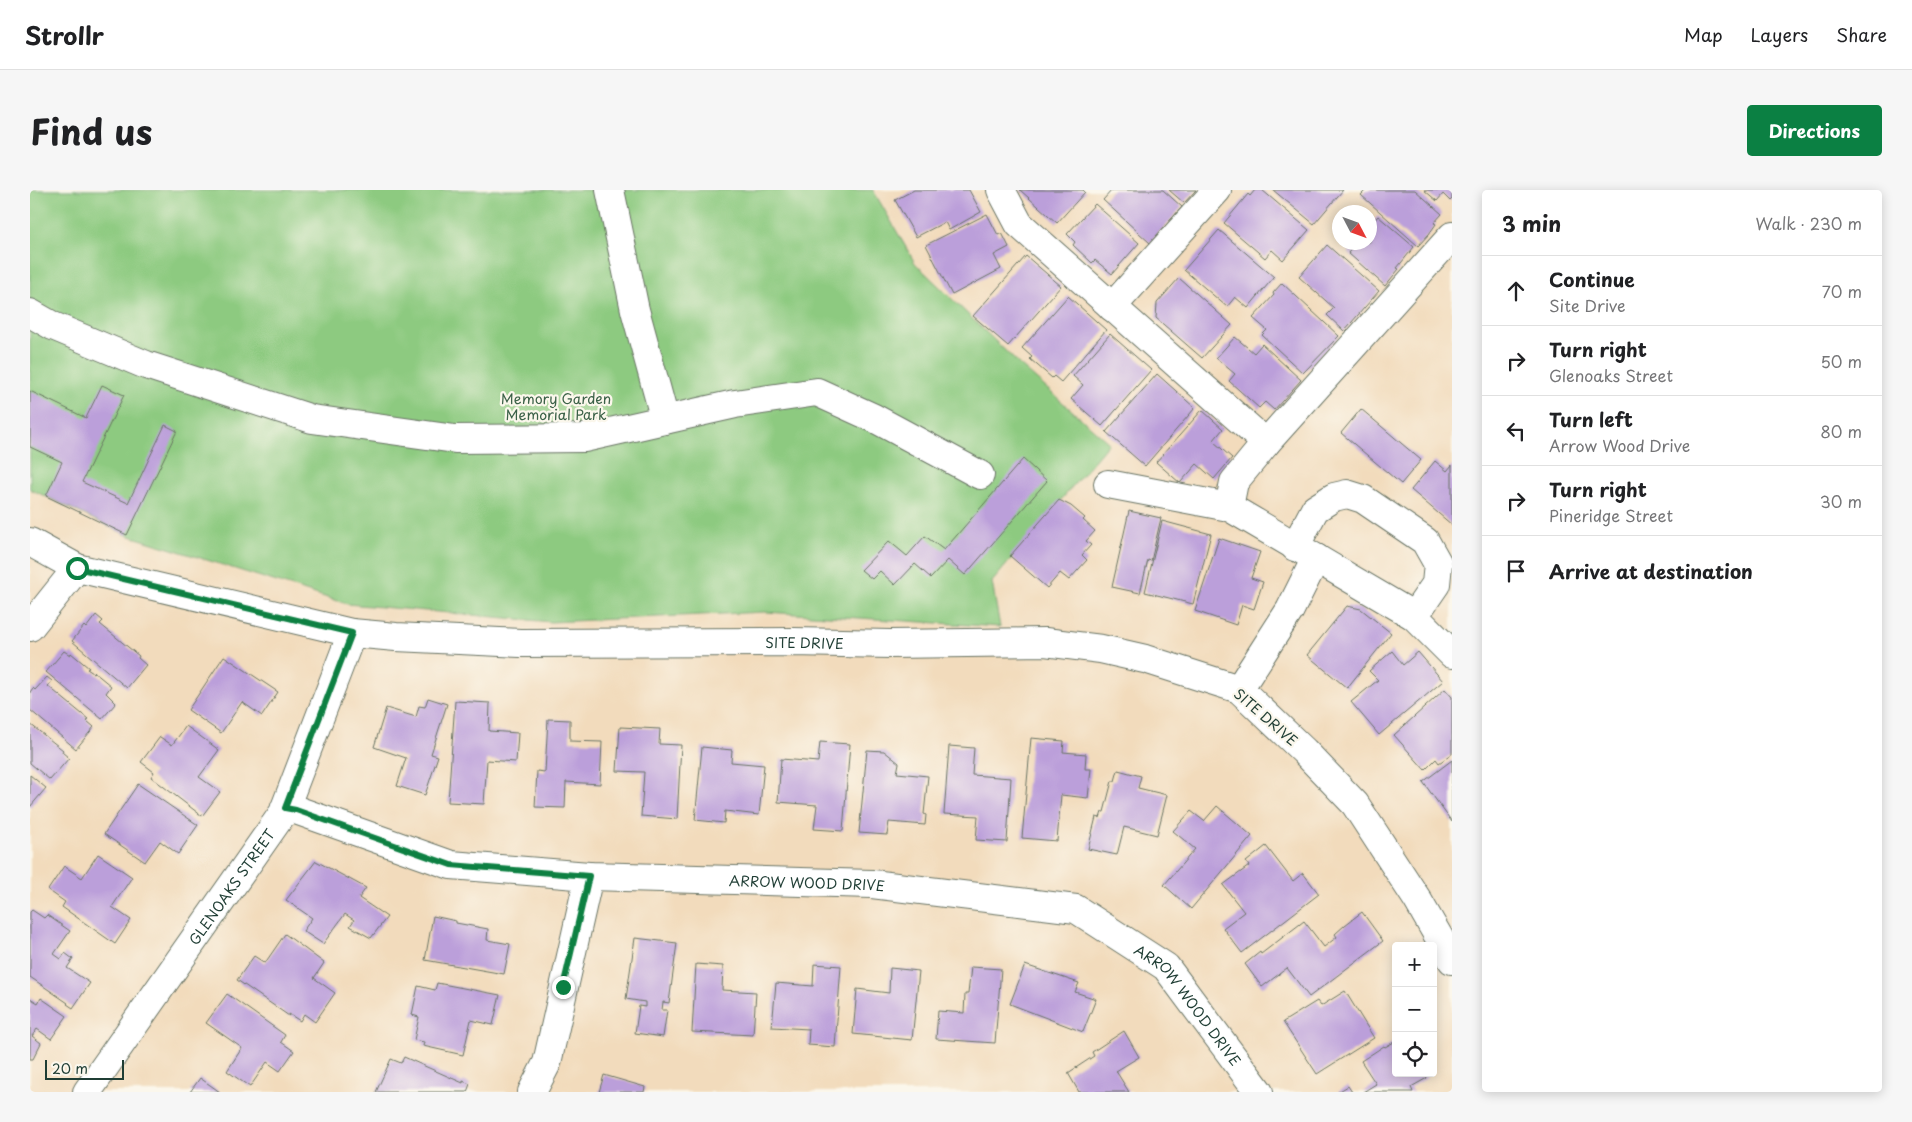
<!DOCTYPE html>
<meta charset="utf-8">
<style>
:root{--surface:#fff;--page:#f6f6f6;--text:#202124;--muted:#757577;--line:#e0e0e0;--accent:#0b8043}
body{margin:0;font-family:"Playpen Sans",sans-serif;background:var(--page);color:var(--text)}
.controls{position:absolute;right:15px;bottom:15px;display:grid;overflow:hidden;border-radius:5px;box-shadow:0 2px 12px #0003}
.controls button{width:45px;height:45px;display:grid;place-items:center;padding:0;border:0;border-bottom:1px solid var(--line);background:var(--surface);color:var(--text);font:25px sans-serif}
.compass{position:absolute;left:1302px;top:15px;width:45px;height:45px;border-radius:50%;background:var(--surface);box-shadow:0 2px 12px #0003;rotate:131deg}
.scale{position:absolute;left:15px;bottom:12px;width:79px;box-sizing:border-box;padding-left:5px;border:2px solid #1f3d34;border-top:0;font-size:14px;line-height:18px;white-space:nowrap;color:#1f3d34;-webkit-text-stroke:4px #fbf7ec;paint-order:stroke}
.stop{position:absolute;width:15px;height:15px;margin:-11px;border:4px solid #0b8043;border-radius:50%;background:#fff}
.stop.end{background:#0b8043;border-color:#fff;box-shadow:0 1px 5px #0008}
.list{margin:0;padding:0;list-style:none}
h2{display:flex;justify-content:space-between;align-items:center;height:65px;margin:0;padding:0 20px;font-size:21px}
h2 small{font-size:16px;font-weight:400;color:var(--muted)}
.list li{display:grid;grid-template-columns:32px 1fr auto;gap:15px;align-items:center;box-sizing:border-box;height:70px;padding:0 20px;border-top:1px solid var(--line)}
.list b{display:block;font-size:19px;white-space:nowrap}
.list p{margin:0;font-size:16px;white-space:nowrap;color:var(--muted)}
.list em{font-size:16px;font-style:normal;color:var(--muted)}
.icon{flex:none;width:28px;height:28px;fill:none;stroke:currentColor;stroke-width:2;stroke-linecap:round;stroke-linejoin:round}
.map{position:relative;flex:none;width:1422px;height:902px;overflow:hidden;border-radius:5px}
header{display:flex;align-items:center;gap:30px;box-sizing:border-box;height:70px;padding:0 25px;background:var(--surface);border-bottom:1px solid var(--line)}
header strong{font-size:24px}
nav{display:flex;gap:28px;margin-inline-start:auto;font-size:18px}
.intro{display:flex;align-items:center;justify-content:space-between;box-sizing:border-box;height:120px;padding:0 30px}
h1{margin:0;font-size:35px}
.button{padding:12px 22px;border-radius:5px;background:var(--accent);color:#fff;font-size:18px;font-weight:700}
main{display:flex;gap:30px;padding:0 30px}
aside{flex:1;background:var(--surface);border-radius:5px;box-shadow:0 2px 12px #0003}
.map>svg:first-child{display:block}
</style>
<header>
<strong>Strollr</strong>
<nav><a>Map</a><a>Layers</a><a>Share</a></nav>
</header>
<div class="intro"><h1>Find us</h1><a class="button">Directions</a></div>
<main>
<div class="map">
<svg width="1422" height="902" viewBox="0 0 1422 902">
<rect width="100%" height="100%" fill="#fbf7ec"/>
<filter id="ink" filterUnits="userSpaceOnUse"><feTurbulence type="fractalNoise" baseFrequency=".02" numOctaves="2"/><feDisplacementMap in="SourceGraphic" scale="10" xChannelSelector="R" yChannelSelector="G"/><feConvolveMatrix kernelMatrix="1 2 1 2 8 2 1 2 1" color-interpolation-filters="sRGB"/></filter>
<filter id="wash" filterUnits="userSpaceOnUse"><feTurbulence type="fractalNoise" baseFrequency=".0096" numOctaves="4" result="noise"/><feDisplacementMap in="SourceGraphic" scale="20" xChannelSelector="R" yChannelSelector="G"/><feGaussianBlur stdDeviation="1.12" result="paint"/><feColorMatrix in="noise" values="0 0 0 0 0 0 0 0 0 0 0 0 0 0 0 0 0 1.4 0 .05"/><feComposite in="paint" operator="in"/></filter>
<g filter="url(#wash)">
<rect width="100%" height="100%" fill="#f2dbbc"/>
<path fill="#8dca80" stroke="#56845a" d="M0 0H843L885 73 991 176 1079 253 962 392 970 437 735 422 521 432 317 414 97 345 0 299Z"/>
<g id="blocks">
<path fill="#bb9fda" d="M884 0H939L951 22 919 40 915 32 886 47 865 10Z
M990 0H1053L1055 2 1027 33Z
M1082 0H1133L1152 17 1120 53 1073 10Z
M1139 0H1166L1154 13Z
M1225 0H1232L1279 40 1253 70 1242 60 1235 68 1194 33 1218 4 1220 6Z
M1243 0H1313L1284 34Z
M1336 0H1385L1412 24 1404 33 1406 34 1399 44 1388 56 1331 5Z
M1394 0H1422V9L1420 11 1413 4 1407 11Z
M1065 14 1109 53 1082 84 1065 70 1062 73 1043 55 1045 52 1037 44Z
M957 24 968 45 972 43 979 57 964 65 971 79 922 105 896 55Z
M1348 26 1384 57 1367 78 1369 79 1355 96 1318 63 1322 58 1316 52H1340V33L1341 34Z
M1310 37V47L1304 42Z
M1189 40 1244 87 1218 118 1205 107 1197 117 1154 80Z
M1297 55 1349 101 1314 141 1297 125 1304 118 1269 87Z
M996 66 1031 96 978 156 943 126Z
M1149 88 1202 135 1172 168 1126 128 1127 113Z
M1252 93 1309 146 1273 183 1232 145 1237 140 1223 128 1244 105 1243 103Z
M1038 106 1076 140 1031 192 1024 186 1022 188 1000 169 1002 167 992 158Z
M1080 144 1121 180 1072 236 1041 209 1053 195 1043 186Z
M1205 147 1224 163 1232 154 1271 190 1244 220 1235 212 1229 218 1199 191 1205 184 1186 168Z
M1127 184 1165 218 1115 276 1076 242Z
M72 195 94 205 52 292 98 313 135 235 147 241 97 345 16 306 32 272 0 257V201L56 228Z
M1331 219 1391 270 1371 294 1311 243Z
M1172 220 1193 239 1183 251 1202 268 1184 289 1167 274 1150 293 1126 272Z
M993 269 1017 291 935 385 918 370 901 388 885 374 865 395 850 381 842 389 831 380 859 351 877 366 895 346 914 360Z
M1405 271 1417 281 1422 275V335L1381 300Z
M1029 310 1041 316 1055 328 1053 330 1065 341 1056 351 1061 355 1052 365 1057 370 1039 390 1030 383 1017 398 980 366Z
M1099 321 1131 328 1121 371 1118 370 1110 403 1082 397Z
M1132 331 1181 344 1163 414 1115 402Z
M1189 348 1230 362 1221 388 1233 392 1224 419 1212 415 1206 435 1165 421Z
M1317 416 1331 419 1361 443 1317 498 1277 465Z
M66 425 73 431 70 434 109 466 108 468 116 475 97 498 42 451 54 436 56 438Z
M34 461 40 465 41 463 59 478 57 479 63 483 64 482 81 496 76 503 86 513 72 529 16 482Z
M1362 461 1373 475 1388 462 1413 491 1349 545 1321 512 1348 490 1339 481Z
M194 466 248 502 232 526 212 512 191 543 158 520Z
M17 487 22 491 18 496 58 529 57 531 64 537 46 559 0 520V502L3 498 5 500Z
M1415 499 1422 507V564L1409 573 1406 569 1395 580 1364 545Z
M398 508 417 514 401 564 408 566 395 605 367 596 376 568 344 557 356 518 386 527 389 516 395 517Z
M425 511 460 513 459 541 488 543 486 572 457 570 454 614 418 612Z
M518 529 540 530V551L572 552 570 594 536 592 535 618 505 617 507 581 515 582Z
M0 534 33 560 32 562 39 568 20 590 0 573Z
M156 536 189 560 169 587 190 602 172 626 121 587 124 582 111 572 130 547 142 555Z
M590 537 630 539 629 554 651 555 647 629 611 626 614 582 587 581Z
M1001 548 1034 551 1033 562 1056 564 1055 579H1061L1058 608 1031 605 1027 651 992 648Z
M790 552 820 554 813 641 784 639 787 615 748 612 751 569 788 572Z
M919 556 944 558 942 585 981 588 977 652 946 650 948 626 914 624Z
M672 557 702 560 701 572 734 575 729 625 695 621 694 633 665 630Z
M837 560 854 561 869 573 867 583 898 586 894 624 896 625 895 635 859 632 857 645 829 643Z
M1422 570V632L1393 592Z
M1088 580 1111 586 1108 598 1137 605 1127 645 1094 637 1087 665 1058 659 1066 627 1070 628 1072 622H1074L1082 591H1085Z
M0 585 16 598 0 617Z
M108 594 168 635 148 664 130 651 115 672 74 644Z
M1187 616 1222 646 1161 719 1134 695 1165 659 1143 641 1161 621 1174 631Z
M1236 656 1263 691 1273 683 1289 704 1212 763 1193 738 1214 722 1193 695 1219 676 1216 672Z
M68 664 102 687 82 717 101 730 85 754 32 717 35 712 18 700 34 676 52 688Z
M286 671 336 698 329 708 357 727 341 748 320 736 324 730 315 724 293 754 273 741 282 728 256 710Z
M2 720 14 728 17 725 40 741 24 764 31 769 35 763 43 769 37 778 60 793 43 818 37 814 38 813 0 787V722Z
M1332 722 1353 751 1279 807 1257 778 1232 797 1215 774 1230 762 1231 764 1274 731 1294 757 1307 747 1305 744 1315 735Z
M403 726 426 731V733L458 739 457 750 480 754 474 784 395 770Z
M255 744 294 773 284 788 305 803 285 832 274 824 270 831 259 824V826L207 790 224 766 235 773Z
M605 748 647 753 639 813 633 812 632 820H637L633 847 605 843 609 816 615 817V812L596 809Z
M666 774 693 776 692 800 726 802 723 845 662 842Z
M784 774 811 776 805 857 778 855 779 839 742 837 746 793 783 796Z
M995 775 1049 793 1045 802 1066 809 1053 842 980 814Z
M941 777 971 779 965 853 906 849 908 821 934 823 935 804H938Z
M860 778 889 781 882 850 823 844 827 799 859 803Z
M407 793 470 805 463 835 441 830 433 865 393 856 394 852 384 850 389 827 382 825 388 796 405 800Z
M1315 801 1344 848 1287 884 1253 832 1287 811 1291 816Z
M197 804 255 845 251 852 264 861 250 881 237 872 220 897 197 881 212 858 176 833Z
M0 808 8 813 11 808 37 826 21 849 7 839 2 846 11 853 3 869H0Z
M1094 841 1109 867 1086 881 1099 902H1049L1038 883 1064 866 1062 862Z
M1366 851V883H1394L1397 888 1381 897 1383 902H1333L1346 894 1331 871 1354 856 1355 857Z
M374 867 433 893V891L440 894 437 902H346L361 869 371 873Z
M574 885 615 897 614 902H569Z
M170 888 190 902H160Z
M1318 896 1322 902H1308Z"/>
</g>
</g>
<g filter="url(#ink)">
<use href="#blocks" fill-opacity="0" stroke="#697464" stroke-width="1"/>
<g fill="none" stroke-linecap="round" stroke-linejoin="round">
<g stroke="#697464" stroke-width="30">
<g id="minor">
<path d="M580 0 605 120 635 230"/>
<path d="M971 0 989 34 1236 253"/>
<path d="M1082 117 1187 0"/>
<path d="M0 123 23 136 116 175 282 229 425 249 554 248 705 214 787 202 844 228 950 285"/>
<path d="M1078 294 1199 317 1384 426 1422 464"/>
<path d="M1199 317 1204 292 1236 253 1422 46"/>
<path id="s1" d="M0 352 47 378 322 443 366 447 490 453 764 452 860 454 1015 452 1071 459 1115 469 1209 499 1274 561 1325 614 1387 709 1422 770"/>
<path d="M1265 357 1285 319 1304 307 1317 304 1333 309 1395 351 1408 374 1406 394 1384 426"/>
<path d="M0 437 47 378"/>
<path d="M1209 499 1260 420 1286 368"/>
<path id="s2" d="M255 618 266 620 421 675 559 686 842 694 1046 719 1136 777 1229 902"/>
<path id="s3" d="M57 902 253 623 322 443"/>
<path d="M502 902 517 873 559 686"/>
</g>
</g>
<use href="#minor" stroke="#fff" stroke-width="28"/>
</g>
</g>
<g fill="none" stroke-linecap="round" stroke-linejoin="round" filter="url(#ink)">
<path stroke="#0b8043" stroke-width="6" d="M47 378 322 443 255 618 266 620 421 675 559 686 533 797"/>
</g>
<g text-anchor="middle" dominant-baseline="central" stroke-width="4.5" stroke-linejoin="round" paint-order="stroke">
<g font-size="14" fill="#3a6047" stroke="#fbf7ec">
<text x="526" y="208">Memory Garden<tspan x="526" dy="16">Memorial Park</tspan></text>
</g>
<g font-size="14" fill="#1f3d34" stroke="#fbf7ec">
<text stroke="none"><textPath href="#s1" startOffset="789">SITE DRIVE</textPath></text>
<text transform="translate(1236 527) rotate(41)">SITE DRIVE</text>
<text stroke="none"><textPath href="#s2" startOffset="532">ARROW WOOD DRIVE</textPath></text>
<text stroke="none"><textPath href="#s3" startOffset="251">GLENOAKS STREET</textPath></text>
<text stroke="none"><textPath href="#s2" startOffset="952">ARROW WOOD DRIVE</textPath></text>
</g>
</g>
</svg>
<div class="controls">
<button>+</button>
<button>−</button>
<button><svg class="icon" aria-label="locate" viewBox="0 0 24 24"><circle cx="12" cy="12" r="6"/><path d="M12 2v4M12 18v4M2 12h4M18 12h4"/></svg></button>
</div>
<svg class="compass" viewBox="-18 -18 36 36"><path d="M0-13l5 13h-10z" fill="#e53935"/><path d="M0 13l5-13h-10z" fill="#757577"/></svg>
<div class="scale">20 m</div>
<div class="stop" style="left:47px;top:378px"></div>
<div class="stop end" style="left:533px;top:797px"></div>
</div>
<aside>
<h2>3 min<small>Walk · 230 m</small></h2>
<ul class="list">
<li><svg class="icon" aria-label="ahead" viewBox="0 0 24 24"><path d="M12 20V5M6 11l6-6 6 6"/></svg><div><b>Continue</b><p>Site Drive</p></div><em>70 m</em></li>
<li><svg class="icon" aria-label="right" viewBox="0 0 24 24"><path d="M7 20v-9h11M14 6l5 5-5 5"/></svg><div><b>Turn right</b><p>Glenoaks Street</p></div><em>50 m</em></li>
<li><svg class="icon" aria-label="left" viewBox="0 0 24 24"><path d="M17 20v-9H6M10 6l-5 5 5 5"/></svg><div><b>Turn left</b><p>Arrow Wood Drive</p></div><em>80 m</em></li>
<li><svg class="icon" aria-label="right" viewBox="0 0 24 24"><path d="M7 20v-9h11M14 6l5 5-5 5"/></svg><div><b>Turn right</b><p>Pineridge Street</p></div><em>30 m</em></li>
<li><svg class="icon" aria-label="arrive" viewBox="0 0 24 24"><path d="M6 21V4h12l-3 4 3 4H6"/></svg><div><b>Arrive at destination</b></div></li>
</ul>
</aside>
</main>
